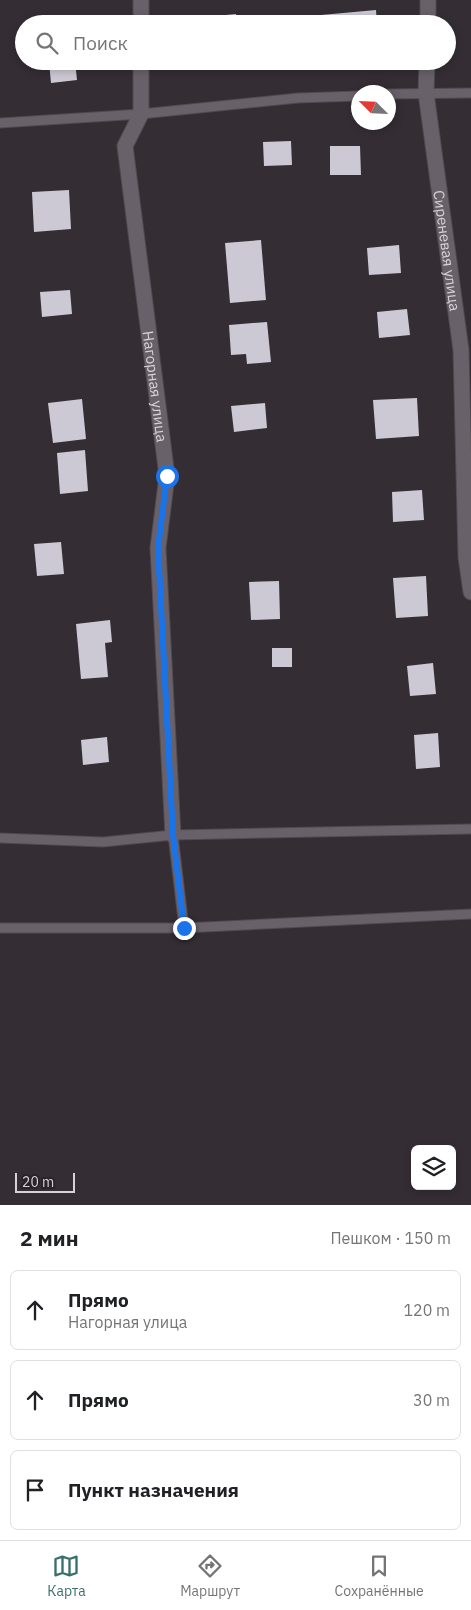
<!DOCTYPE html>
<html lang="ru">
<meta charset="utf-8">
<style>
:root{--surface:#fff;--page:#f2f2f2;--text:#202124;--muted:#757577;--line:#e0e0e0;--accent:#386f6c}
body{margin:0;font-family:"IBM Plex Sans",sans-serif;background:var(--page);color:var(--text)}
.controls{position:absolute;right:15px;bottom:15px;display:grid;overflow:hidden;border-radius:8px;box-shadow:0 2px 8px #0003}
.controls button{width:45px;height:45px;display:grid;place-items:center;padding:0;border:0;border-bottom:1px solid var(--line);background:var(--surface);color:var(--text);font:25px sans-serif}
.compass{position:absolute;left:351px;top:85px;width:45px;height:45px;border-radius:50%;background:var(--surface);box-shadow:0 2px 8px #0003;rotate:294deg}
.scale{position:absolute;left:15px;bottom:12px;width:60px;box-sizing:border-box;padding-left:5px;border:2px solid #d6d2d6;border-top:0;font-size:14px;line-height:18px;white-space:nowrap;color:#d6d2d6;-webkit-text-stroke:4px #2a232a;paint-order:stroke}
.stop{position:absolute;width:15px;height:15px;margin:-11px;border:4px solid #1a73e8;border-radius:50%;background:#fff}
.stop.end{background:#1a73e8;border-color:#fff;box-shadow:0 1px 5px #0008}
.list{margin:0;padding:0;list-style:none}
h2{display:flex;justify-content:space-between;align-items:center;height:65px;margin:0;padding:0 20px;font-size:21px}
h2 small{font-size:16px;font-weight:400;color:var(--muted)}
.list li{display:grid;grid-template-columns:32px 1fr auto;gap:15px;align-items:center;box-sizing:border-box;height:80px;margin:0 10px 10px;padding:0 10px;border:1px solid var(--line);border-radius:8px}
.list b{display:block;font-size:19px;white-space:nowrap}
.list p{margin:0;font-size:16px;white-space:nowrap;color:var(--muted)}
.list em{font-size:16px;font-style:normal;color:var(--muted)}
.icon{flex:none;width:28px;height:28px;fill:none;stroke:currentColor;stroke-width:2;stroke-linecap:round;stroke-linejoin:round}
.map{position:relative;flex:none;width:471px;height:1205px;overflow:hidden}
.search{position:absolute;background:var(--surface);box-shadow:0 2px 8px #0003;left:15px;right:15px;top:15px;height:55px;display:flex;align-items:center;gap:12px;box-sizing:border-box;padding:0 18px;border-radius:28px;color:var(--muted);font-size:19px}
.sheet{height:335px;background:var(--surface)}
nav{display:flex;justify-content:space-around;align-items:center;box-sizing:border-box;height:70px;border-top:1px solid var(--line);background:var(--surface);font-size:14px;color:var(--muted)}
nav a{display:grid;justify-items:center;gap:2px}
nav .on{color:var(--accent)}
.map>svg:first-child{display:block}
</style>
<div class="map">
<svg width="471" height="1205" viewBox="0 0 471 1205">
<rect width="100%" height="100%" fill="#342d34"/>
<path fill="#ccc9d4" d="M376 10 377 24H310V16Z
M236 14 237 24H205L204 17Z
M75 61 77 80 51 83 49 62Z
M291 141 292 165 264 166 263 142Z
M330 146H360L361 175H330Z
M69 190 71 229 34 232 32 192Z
M261 240 266 300 230 303 225 243Z
M399 245 401 273 369 275 367 248Z
M70 290 72 314 42 317 40 292Z
M407 309 410 335 379 338 377 312Z
M267 322 271 362 247 364 246 354 231 355 229 325Z
M417 398 419 436 376 439 373 400Z
M82 399 86 439 53 443 48 403Z
M265 403 267 428 234 432 231 406Z
M85 450 88 491 60 494 57 453Z
M422 490 424 520 393 522 392 492Z
M61 542 64 574 37 576 34 544Z
M426 576 428 616 396 618 393 578Z
M279 581 280 619 251 620 249 582Z
M110 620 112 642 105 643 108 677 81 679 76 624Z
M272 648H292V667H272Z
M433 663 436 694 410 696 407 666Z
M438 733 440 767 416 769 414 735Z
M107 737 109 762 83 765 81 740Z"/>
<g fill="none" stroke-linecap="round" stroke-linejoin="round">
<g stroke="#504a50" stroke-width="11">
<path id="lane" d="M388 94 471 93
M0 123 141 114 298 98 358 96
M173 835 184 928
M0 838 103 842 173 835 471 829
M0 928H184L471 914"/>
</g>
<g stroke="#504a50" stroke-width="17">
<g id="street">
<path d="M141 24V0"/>
<path d="M428 24V0"/>
<path id="s1" d="M141 61V114L125 146 167 476 158 548 173 835"/>
<path id="s2" d="M427 61 426 93 461 350 466 557 471 592"/>
</g>
</g>
<use href="#lane" stroke="#696169" stroke-width="9"/>
<use href="#street" stroke="#696169" stroke-width="15"/>
</g>
<g fill="none" stroke-linecap="round" stroke-linejoin="round">
<path stroke="#1a73e8" stroke-width="6" d="M167 476 158 548 173 835 184 928"/>
</g>
<g text-anchor="middle" dominant-baseline="central" stroke-width="5" stroke-linejoin="round" paint-order="stroke">
<g font-size="15" fill="#d6d2d6" stroke="#2a232a">
<text stroke="none"><textPath href="#s2" startOffset="191">Сиреневая улица</textPath></text>
<text stroke="none"><textPath href="#s1" startOffset="331">Нагорная улица</textPath></text>
</g>
</g>
</svg>
<div class="controls">
<button><svg class="icon" aria-label="layers" viewBox="0 0 24 24"><path d="M12 4l9 5-9 5-9-5zM3 14l9 5 9-5"/></svg></button>
</div>
<svg class="compass" viewBox="-18 -18 36 36"><path d="M0-13l5 13h-10z" fill="#e53935"/><path d="M0 13l5-13h-10z" fill="#757577"/></svg>
<div class="scale">20 m</div>
<div class="stop" style="left:167px;top:476px"></div>
<div class="stop end" style="left:184px;top:928px"></div>
<div class="search"><svg class="icon" aria-label="search" viewBox="0 0 24 24"><circle cx="10" cy="10" r="6"/><path d="M15 15l6 6"/></svg>Поиск</div>
</div>
<section class="sheet">
<h2>2 мин<small>Пешком · 150 m</small></h2>
<ul class="list">
<li><svg class="icon" aria-label="ahead" viewBox="0 0 24 24"><path d="M12 20V5M6 11l6-6 6 6"/></svg><div><b>Прямо</b><p>Нагорная улица</p></div><em>120 m</em></li>
<li><svg class="icon" aria-label="ahead" viewBox="0 0 24 24"><path d="M12 20V5M6 11l6-6 6 6"/></svg><div><b>Прямо</b></div><em>30 m</em></li>
<li><svg class="icon" aria-label="arrive" viewBox="0 0 24 24"><path d="M6 21V4h12l-3 4 3 4H6"/></svg><div><b>Пункт назначения</b></div></li>
</ul>
</section>
<nav>
<a class="on"><svg class="icon" aria-label="map" viewBox="0 0 24 24"><path d="M3 6l6-2 6 2 6-2v14l-6 2-6-2-6 2zM9 4v14M15 6v14"/></svg>Карта</a>
<a><svg class="icon" aria-label="directions" viewBox="0 0 24 24"><path d="M12 3l9 9-9 9-9-9zM9 14v-3h6M13 9l2 2-2 2"/></svg>Маршрут</a>
<a><svg class="icon" aria-label="saved" viewBox="0 0 24 24"><path d="M7 4h10v16l-5-4-5 4z"/></svg>Сохранённые</a>
</nav>
